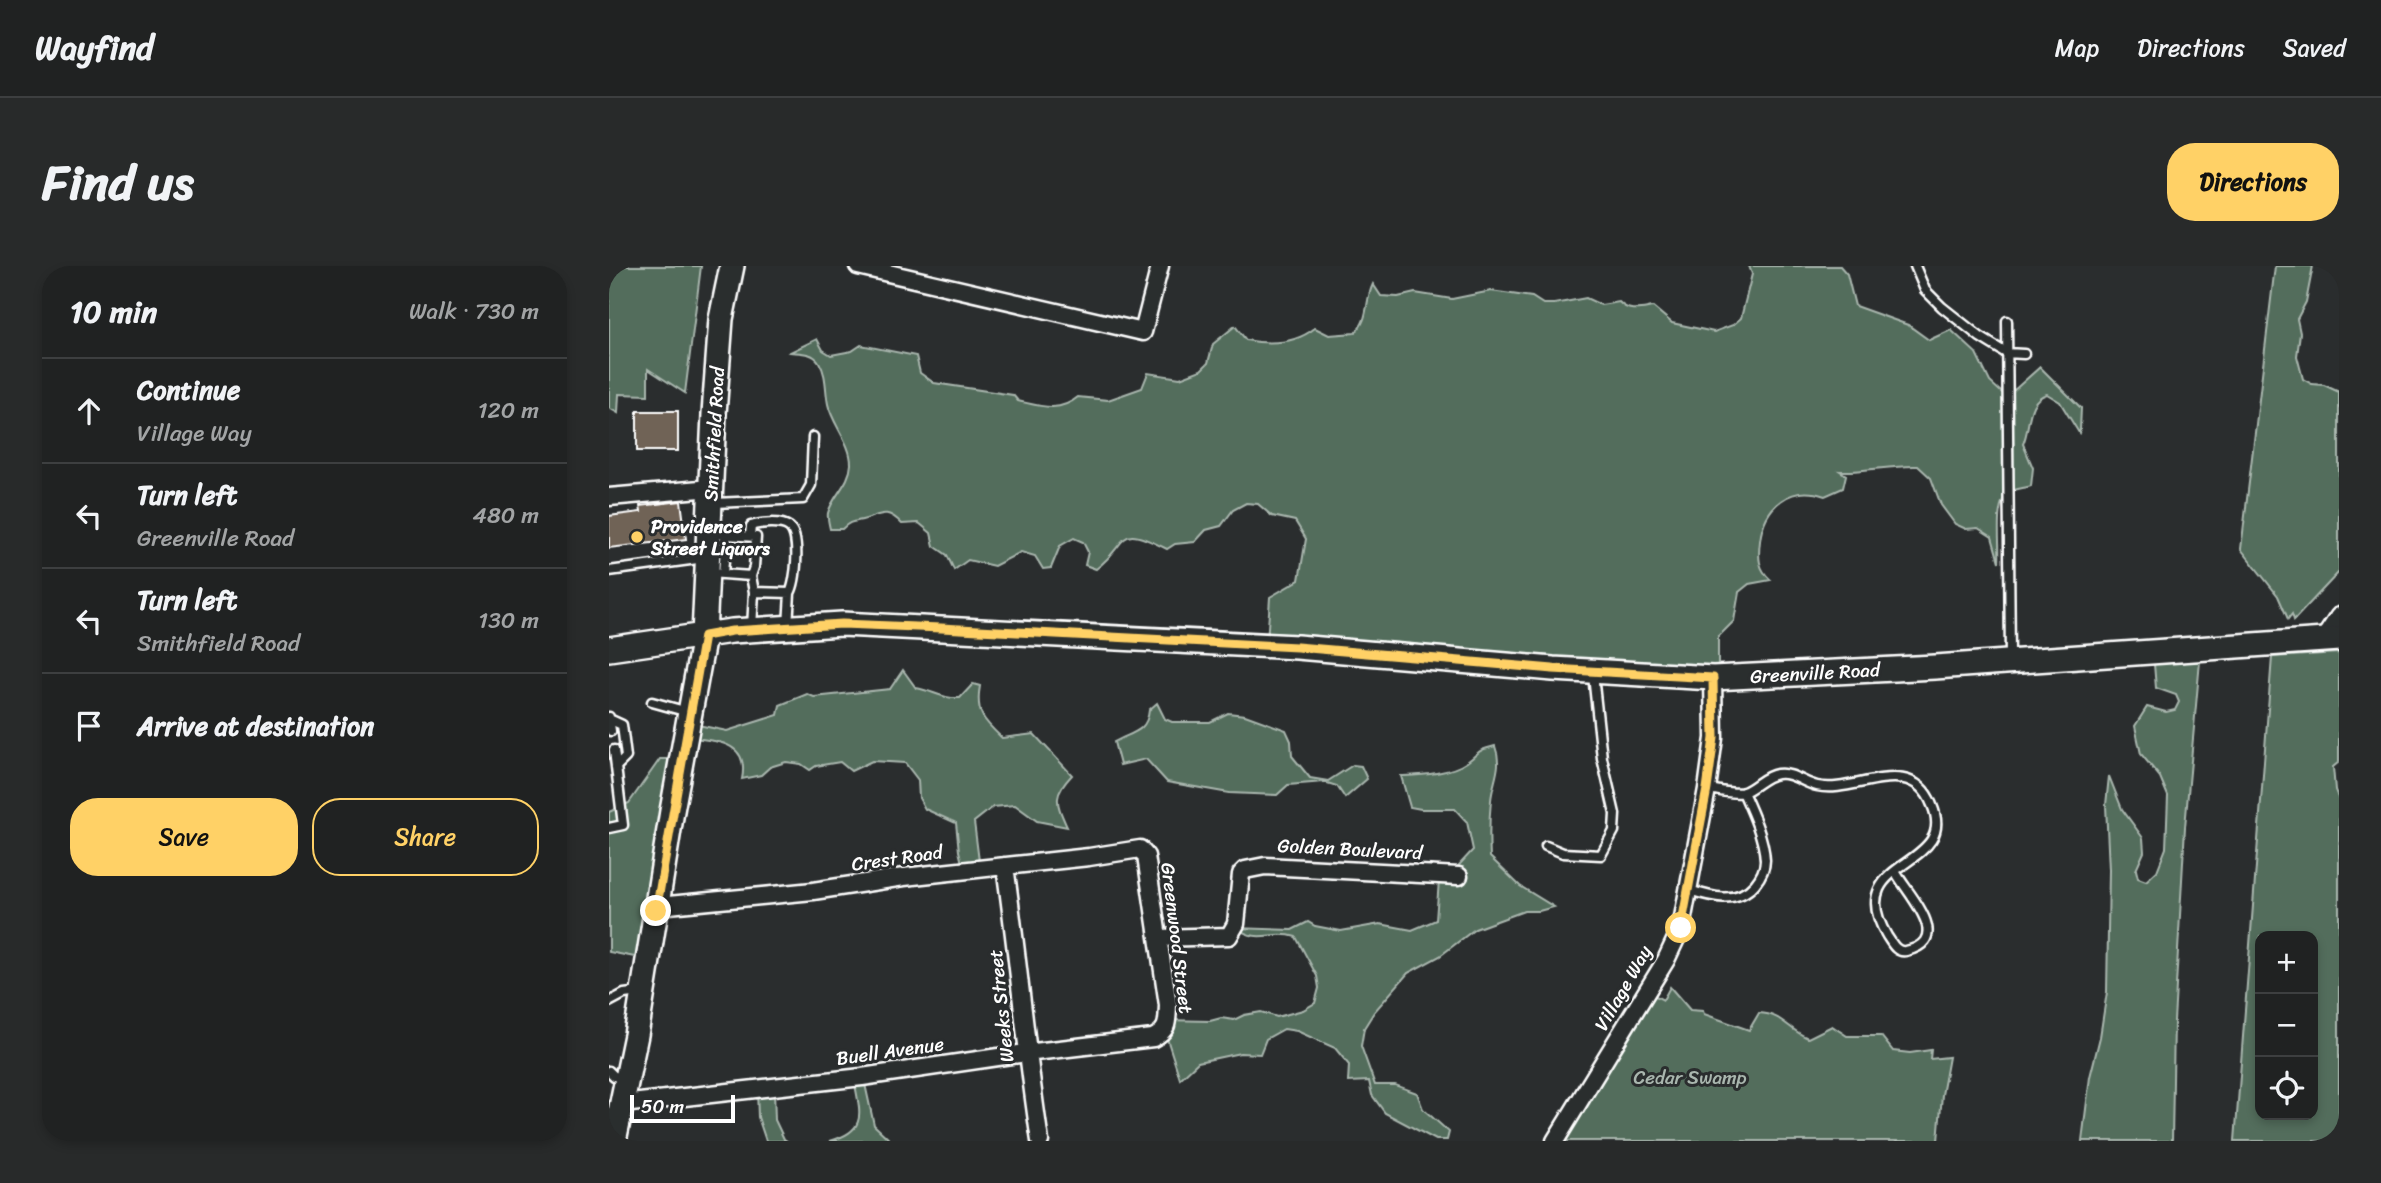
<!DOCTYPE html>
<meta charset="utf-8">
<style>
:root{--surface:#202222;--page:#282a2a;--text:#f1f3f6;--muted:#a2a4a5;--line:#3d3f40;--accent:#ffd166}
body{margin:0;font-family:Sriracha,sans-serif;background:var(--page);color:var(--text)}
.controls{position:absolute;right:21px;bottom:21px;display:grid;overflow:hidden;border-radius:14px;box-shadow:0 4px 10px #0003}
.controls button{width:63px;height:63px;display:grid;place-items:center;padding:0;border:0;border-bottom:2px solid var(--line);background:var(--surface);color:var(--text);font:35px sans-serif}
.scale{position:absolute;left:21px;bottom:18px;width:105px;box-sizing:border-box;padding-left:7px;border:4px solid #fff;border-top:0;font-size:19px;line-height:24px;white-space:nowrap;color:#fff;-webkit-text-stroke:5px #2a2d2e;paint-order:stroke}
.stop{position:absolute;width:21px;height:21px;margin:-16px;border:5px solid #ffd166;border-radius:50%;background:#fff}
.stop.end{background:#ffd166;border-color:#fff;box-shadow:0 2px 7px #0008}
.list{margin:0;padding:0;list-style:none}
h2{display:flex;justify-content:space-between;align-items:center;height:91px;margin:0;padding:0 28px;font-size:30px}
h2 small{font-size:23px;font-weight:400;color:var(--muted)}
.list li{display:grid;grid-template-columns:46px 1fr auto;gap:21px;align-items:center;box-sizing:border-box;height:105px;padding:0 28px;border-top:2px solid var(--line)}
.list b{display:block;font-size:26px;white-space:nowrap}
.list p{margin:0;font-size:23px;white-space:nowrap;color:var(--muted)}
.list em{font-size:23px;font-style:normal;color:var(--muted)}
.actions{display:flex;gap:14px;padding:21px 28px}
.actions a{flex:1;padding:16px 0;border:2px solid var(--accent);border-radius:28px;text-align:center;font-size:24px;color:var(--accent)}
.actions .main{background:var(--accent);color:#111}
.icon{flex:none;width:38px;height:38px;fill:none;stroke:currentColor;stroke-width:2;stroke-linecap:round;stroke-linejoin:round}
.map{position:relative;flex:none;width:1730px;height:875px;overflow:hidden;border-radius:28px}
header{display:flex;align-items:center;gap:42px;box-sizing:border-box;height:98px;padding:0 35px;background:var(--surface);border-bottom:2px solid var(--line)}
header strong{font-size:33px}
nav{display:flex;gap:38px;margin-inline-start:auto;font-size:24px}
.intro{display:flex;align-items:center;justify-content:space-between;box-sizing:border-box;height:168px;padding:0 42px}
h1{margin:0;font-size:49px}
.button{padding:18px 32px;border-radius:28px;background:var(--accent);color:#111;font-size:24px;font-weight:700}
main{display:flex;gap:42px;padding:0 42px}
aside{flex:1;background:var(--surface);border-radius:28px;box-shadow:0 4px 10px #0003}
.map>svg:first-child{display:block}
</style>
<header>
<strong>Wayfind</strong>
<nav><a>Map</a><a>Directions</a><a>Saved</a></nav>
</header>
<div class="intro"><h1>Find us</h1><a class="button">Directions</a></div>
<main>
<aside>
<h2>10 min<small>Walk · 730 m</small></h2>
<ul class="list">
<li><svg class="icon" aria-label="ahead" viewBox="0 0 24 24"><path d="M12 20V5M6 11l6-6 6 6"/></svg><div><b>Continue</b><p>Village Way</p></div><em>120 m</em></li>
<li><svg class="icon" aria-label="left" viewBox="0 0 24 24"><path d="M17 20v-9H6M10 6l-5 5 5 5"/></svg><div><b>Turn left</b><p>Greenville Road</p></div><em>480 m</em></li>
<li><svg class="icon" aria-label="left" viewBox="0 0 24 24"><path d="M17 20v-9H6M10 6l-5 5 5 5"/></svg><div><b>Turn left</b><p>Smithfield Road</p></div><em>130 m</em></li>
<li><svg class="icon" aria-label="arrive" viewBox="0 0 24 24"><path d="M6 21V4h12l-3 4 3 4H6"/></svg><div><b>Arrive at destination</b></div></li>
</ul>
<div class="actions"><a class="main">Save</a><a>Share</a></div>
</aside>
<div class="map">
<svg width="1730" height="875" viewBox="0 0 1730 875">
<rect width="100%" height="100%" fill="#2a2d2e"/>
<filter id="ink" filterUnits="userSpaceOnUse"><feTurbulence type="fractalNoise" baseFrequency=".0143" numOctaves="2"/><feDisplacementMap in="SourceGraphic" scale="14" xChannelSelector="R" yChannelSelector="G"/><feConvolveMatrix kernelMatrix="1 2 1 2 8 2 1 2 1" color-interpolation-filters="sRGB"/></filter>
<g filter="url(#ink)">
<path fill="#536d5c" stroke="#a9b6ae" stroke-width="2" fill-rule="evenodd" d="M0 0H92L76 127 39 103V129L10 128 9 147 0 142Z
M1140 0H1231L1238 8 1246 40 1299 59 1320 74 1342 64 1367 87 1381 116 1393 127 1403 126 1431 101 1472 142 1471 164 1470 167 1451 136 1438 128C1417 134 1422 160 1414 178L1424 202 1422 220C1416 222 1406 223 1400 226 1384 237 1392 280 1390 296L1383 271 1369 262 1357 263 1346 258 1332 239 1322 212 1309 200C1282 199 1257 206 1231 205L1237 209 1234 222 1216 230C1181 218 1155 240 1151 275 1149 291 1149 303 1162 314L1140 318 1130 326 1125 355 1109 371V403L658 377 661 331 690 314 697 273 686 255 663 250 649 238 637 237 624 244 612 260 597 264 586 276 566 278 558 283C505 256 523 275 487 303L476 299 479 286 474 276 465 272 451 280 442 302 434 303 426 290 412 286 385 300 359 294 345 304 338 289 325 280 322 267 310 257 293 258C276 240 271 250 253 254 243 256 240 256 233 263H221C220 258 218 251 219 247 224 229 241 218 242 198 242 177 223 158 219 138 216 124 218 109 210 96 204 86 191 87 181 86L208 73 214 84 222 89 243 85 252 79 307 90 311 107 325 117 404 129 409 135C431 140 450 147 469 131L499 134 533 122 539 107 571 112 592 104 599 97 604 78 626 60 637 74C662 79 686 78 706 62L720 69 746 67C761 52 755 37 764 18L772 30 789 31 806 27 843 33 882 25 923 31 934 38H945L977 32 992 39 1010 36C1020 47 1031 43 1044 41L1063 57 1105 66 1124 59 1132 52 1143 8Z
M1666 0H1704L1697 36 1688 53 1691 67 1688 90 1694 113 1703 118 1715 119 1730 126V306L1685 354 1683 348 1679 353 1669 330 1632 283Z
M1592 384 1576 561 1565 755 1563 875H1473L1481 811 1491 771 1498 726 1500 604 1497 539 1500 510 1513 543 1534 572 1535 586 1527 604 1529 612 1537 615 1548 605 1557 582 1559 530 1551 511 1532 488 1526 460 1538 441 1557 446 1566 444 1570 436 1567 429 1547 422 1544 386Z
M1730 387V496L1724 501 1726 524 1730 534V875H1626L1663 391ZM1704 670V849H1651V670Z
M294 404 307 422C325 425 333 433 351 432L364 418 371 420C366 447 375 455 393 472L425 468 463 509C443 530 447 536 458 561L428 555 406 539 384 541 365 556 371 603 355 605 350 585 347 557 316 543 310 532 309 514 296 497 263 495 242 505 231 496 207 500 201 504 192 498 177 496 161 501 152 509 133 513C141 474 104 475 76 471L79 457 118 465 169 449 171 439 198 428 205 431 281 423Z
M548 437 556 453 563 456H601L619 447 636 449 677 464 682 475 683 490 701 512 719 515 744 499 752 500 758 513 736 532 728 520 715 516 679 519 668 529 620 527 558 516 537 493 511 499 505 476C522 466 538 467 540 444Z
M886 480C894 501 884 514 882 534 880 553 880 572 881 591L911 620 945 641 930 645H915L866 663 831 690 799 707 765 746 755 762 752 780 766 819H786L808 827 814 843 840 866 838 874H827L776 847 763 829 760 815 739 816 740 799 726 782 688 765 675 763 657 773 651 788 631 787 589 796 571 813 554 760 555 754 601 755 612 752 625 754 635 749 652 746 668 751 694 744 706 737 710 722 708 710 687 671C663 663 650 679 628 662L683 664 699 656 706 660 732 665 771 658 803 664 827 654 830 614 840 610 864 584 858 556 846 543H812L801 541 792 510C812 509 841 508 858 496 873 485 866 485 886 480Z
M51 493H71L36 693 0 686V546L20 537Z
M1061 721 1081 744 1094 745 1095 748 1140 764 1150 747C1174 748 1179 764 1199 772L1223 760 1238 770H1272L1284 785 1301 787 1322 784 1321 793 1340 791 1333 829 1329 875H950L1041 727 1054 734Z
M245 812 256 818 265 859 282 875H221C261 864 250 845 245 812Z
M148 824H165L166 854 175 873 178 875H157L149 851Z"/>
<path fill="#706357" stroke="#fff" stroke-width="2" d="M28 145H69V185H28Z
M72 235 77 273 0 282V250L32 246 31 240Z"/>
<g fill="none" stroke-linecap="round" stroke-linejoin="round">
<g stroke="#fff" stroke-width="13">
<path id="service" d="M1306 0 1316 24 1333 41 1371 71 1397 87 1415 88
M1398 55 1401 393
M105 237 194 233 202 219 204 171
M103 268 147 271 145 301 142 310
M141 270 142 260C151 257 172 255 180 261 192 270 187 316 181 327
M0 305 96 292
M100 307 142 310 145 326 181 327 179 360
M114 308 117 269
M143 362 145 326
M43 436 79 446
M0 451 2 465
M0 453 13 459 17 491 7 501
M1098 523C1109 524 1126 529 1135 526 1147 521 1155 510 1168 508 1184 506 1194 517 1208 520 1245 529 1302 486 1323 539 1351 604 1231 591 1278 670 1283 677 1287 687 1297 685 1346 674 1298 628 1286 605
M0 562 14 559 5 484
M937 580 954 587 992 589 1005 565 1006 548 993 492 984 409
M1080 624C1102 631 1128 639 1146 618 1151 612 1156 603 1156 594 1155 572 1143 546 1134 526
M0 736 15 728 31 726
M0 805 5 810 15 812"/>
</g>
<g stroke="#fff" stroke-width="21">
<path id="minor" d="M249 0 534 66 551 0
M0 231 103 222
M1714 374 1730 350
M396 600C409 692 417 784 431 875
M549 672 620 670 627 658 632 608 636 604 656 600 850 610
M13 838 253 811 417 787 544 772C560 764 558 756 559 739L537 590 531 583 480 591 295 611 204 625 49 640
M946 875 1057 694 1072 662 1098 523 1105 472 1104 412"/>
</g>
<g stroke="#fff" stroke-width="28">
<path id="secondary" d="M0 383 123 365 233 358 688 381 944 403 1104 412 1326 401 1730 373
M5 875 27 769 63 545 95 370 105 148 112 53 123 0"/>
</g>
<use href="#service" stroke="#2a2d2e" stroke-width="8"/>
<use href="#minor" stroke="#2a2d2e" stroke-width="16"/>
<use href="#secondary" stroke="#2a2d2e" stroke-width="23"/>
</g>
</g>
<g fill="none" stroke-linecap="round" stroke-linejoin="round" filter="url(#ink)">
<path stroke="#ffd166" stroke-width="9" d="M47 645 95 370 123 365 233 358 332 362 688 381 944 403 1104 412 1105 472 1098 523 1072 662"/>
</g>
<circle fill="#ffd166" stroke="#2a2d2e" stroke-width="2.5" cx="28" cy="271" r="7"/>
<g text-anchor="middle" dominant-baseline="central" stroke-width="6" stroke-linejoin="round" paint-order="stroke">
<g font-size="19" fill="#fff" stroke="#2a2d2e">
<text transform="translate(105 168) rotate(-87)">Smithfield Road</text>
<text transform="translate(1206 407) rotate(-3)">Greenville Road</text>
<text transform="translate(741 583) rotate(3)">Golden Boulevard</text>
<text transform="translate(288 592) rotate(-8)">Crest Road</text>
<text transform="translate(568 672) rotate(83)">Greenwood Street</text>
<text transform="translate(1014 722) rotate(-60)">Village Way</text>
<text transform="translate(392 740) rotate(-96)">Weeks Street</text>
<text transform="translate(281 785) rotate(-8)">Buell Avenue</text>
</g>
<g font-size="19" font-weight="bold" fill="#fff" stroke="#2a2d2e" text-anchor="start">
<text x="42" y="260">Providence<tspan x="42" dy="22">Street Liquors</tspan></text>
</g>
<g font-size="19" fill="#a9b6ae" stroke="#2a2d2e">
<text x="1081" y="811">Cedar Swamp</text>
</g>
</g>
</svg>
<div class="controls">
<button>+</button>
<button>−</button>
<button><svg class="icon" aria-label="locate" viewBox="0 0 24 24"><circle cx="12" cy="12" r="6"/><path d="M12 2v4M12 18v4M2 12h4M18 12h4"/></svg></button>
</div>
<div class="scale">50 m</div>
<div class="stop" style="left:1072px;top:662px"></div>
<div class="stop end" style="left:47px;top:645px"></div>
</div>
</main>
